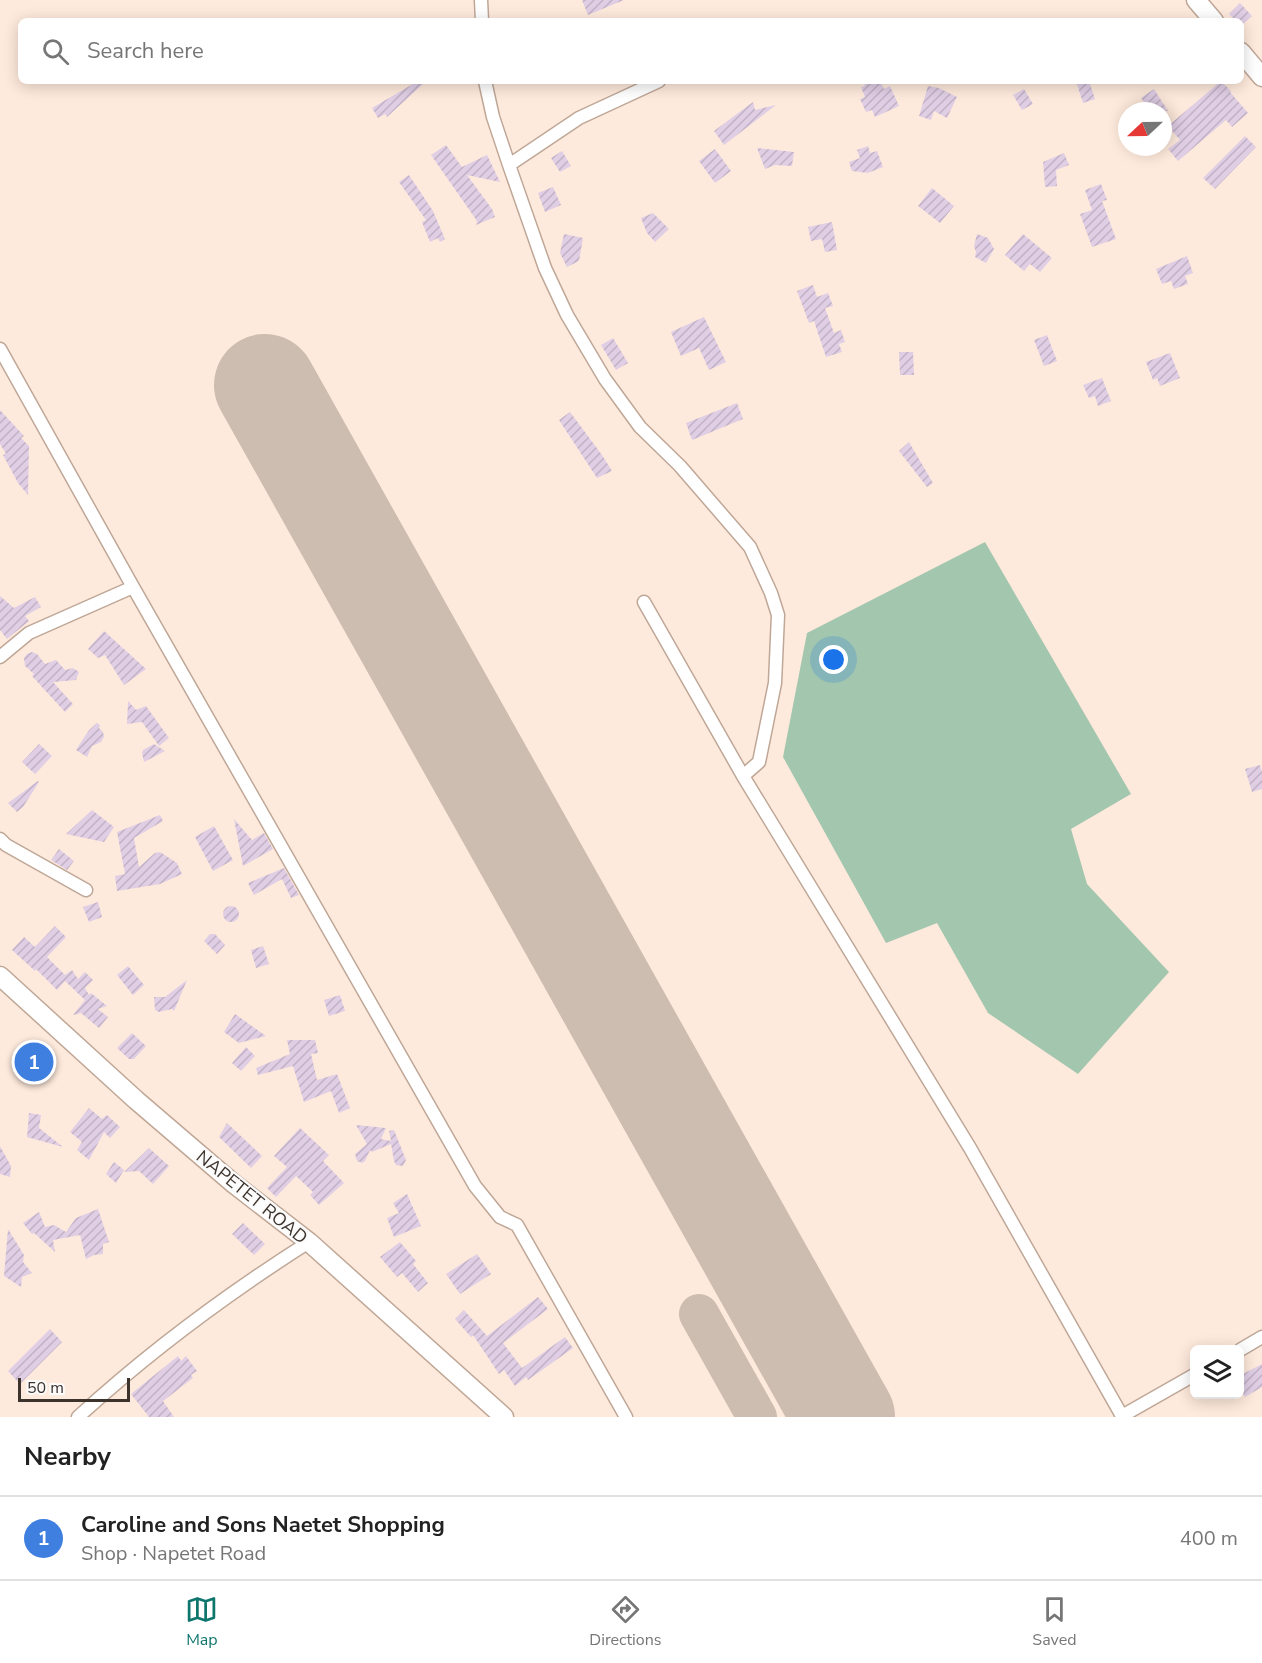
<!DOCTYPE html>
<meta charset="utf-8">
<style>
:root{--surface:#fff;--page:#f2f2f2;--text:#222;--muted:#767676;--line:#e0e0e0;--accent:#0f766e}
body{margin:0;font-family:"Nunito Sans",sans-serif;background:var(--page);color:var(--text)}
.controls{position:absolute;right:18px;bottom:18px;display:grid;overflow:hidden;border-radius:9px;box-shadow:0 3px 15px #0003}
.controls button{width:54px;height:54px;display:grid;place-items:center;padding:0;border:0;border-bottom:2px solid var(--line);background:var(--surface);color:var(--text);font:30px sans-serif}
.compass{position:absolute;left:1118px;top:102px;width:54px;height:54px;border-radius:50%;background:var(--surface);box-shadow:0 3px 15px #0003;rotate:248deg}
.scale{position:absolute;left:18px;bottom:15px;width:112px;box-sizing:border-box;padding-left:6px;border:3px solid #3d332d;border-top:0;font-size:16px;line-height:21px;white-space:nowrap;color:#3d332d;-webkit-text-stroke:4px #fbfbfb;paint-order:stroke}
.you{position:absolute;left:834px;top:660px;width:21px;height:21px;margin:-15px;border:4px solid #fff;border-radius:50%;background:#1a73e8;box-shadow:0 0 0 9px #1a73e833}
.badge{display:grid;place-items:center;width:39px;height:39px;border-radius:50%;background:var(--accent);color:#fff;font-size:20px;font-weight:700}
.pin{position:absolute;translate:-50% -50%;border:3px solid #fff;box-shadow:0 2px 6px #0006}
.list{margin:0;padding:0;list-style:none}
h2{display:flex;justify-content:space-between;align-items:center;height:78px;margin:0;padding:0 24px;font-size:26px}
h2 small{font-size:20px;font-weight:400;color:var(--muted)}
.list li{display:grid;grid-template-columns:39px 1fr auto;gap:18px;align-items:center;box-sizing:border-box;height:84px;padding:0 24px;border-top:2px solid var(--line)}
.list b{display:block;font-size:22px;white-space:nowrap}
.list p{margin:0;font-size:20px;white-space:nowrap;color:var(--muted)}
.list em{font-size:20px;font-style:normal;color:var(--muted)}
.icon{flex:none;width:33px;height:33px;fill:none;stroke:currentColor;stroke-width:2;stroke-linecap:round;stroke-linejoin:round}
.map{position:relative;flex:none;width:1262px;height:1417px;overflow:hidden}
.search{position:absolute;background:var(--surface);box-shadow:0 3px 15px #0003;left:18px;right:18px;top:18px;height:66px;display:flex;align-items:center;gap:15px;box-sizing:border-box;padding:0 21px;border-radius:9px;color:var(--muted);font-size:22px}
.sheet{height:162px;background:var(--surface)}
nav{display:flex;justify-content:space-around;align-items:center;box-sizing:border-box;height:84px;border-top:2px solid var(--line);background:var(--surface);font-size:16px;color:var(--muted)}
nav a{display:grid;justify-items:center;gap:3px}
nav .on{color:var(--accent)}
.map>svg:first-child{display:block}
</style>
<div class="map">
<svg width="1262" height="1417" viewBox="0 0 1262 1417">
<defs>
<pattern id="building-hatch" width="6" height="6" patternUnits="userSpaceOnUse" patternTransform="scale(1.5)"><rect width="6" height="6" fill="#e0cee5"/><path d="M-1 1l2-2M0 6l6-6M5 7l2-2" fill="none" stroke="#c1b1c5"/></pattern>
</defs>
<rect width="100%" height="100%" fill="#feeadc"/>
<path fill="#a2c6ae" d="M985 542 1131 794 1071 829 1087 884 1169 972 1078 1074 988 1013 937 923 886 943 783 757 807 633Z"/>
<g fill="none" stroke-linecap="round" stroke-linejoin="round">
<path stroke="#cdbcb0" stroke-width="40" d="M699 1314 757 1417"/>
<path stroke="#cdbcb0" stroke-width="102" d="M265 385 844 1417"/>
</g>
<path fill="url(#building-hatch)" d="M582 0H624L588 15Z
M1240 3 1252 16 1241 26V21H1236L1229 14Z
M418 81H421L423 84 387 117 385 114 378 118 372 108Z
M863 81H880L884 89 890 86 899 106 875 117 872 110 866 112 860 99 865 97 861 87 865 86Z
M1076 81H1089L1095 99 1083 103Z
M1221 81 1231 91 1230 92 1248 113 1232 127 1226 120 1178 161 1168 149 1180 140 1168 126Z
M928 86 939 88 957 97 947 118 934 111 931 120 919 116Z
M1024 89 1033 104 1022 110 1013 95Z
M1154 89 1168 111H1150L1141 98Z
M753 102 755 110 776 105 724 145 714 131Z
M1245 136 1256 147 1215 189 1203 178Z
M446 145 462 167 487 155 500 182 467 175 492 209 495 217 476 225 477 221 431 155Z
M868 146 870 153 877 151 883 167 868 173 852 171 849 162 860 158 857 150Z
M757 148 794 152 792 166 775 165 765 169Z
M715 149 731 171 715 183 699 161Z
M562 151 571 166 560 172 551 158Z
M1064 153 1069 165 1056 170 1057 186 1045 187 1043 162Z
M409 175 433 211 445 239 440 242 438 238 430 242 422 222 426 220 399 182Z
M1101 184 1107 200 1102 201 1116 239 1092 247 1080 214 1092 210 1085 190Z
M553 187 561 205 545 212 538 193Z
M932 188 954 206 940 223 918 206Z
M653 213 669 229 655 242 647 233 641 218Z
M832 222 837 250 825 252 822 239 811 241 808 227Z
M564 234 583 238 579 261 567 267 560 253Z
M977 234 988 238 994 249 986 263 975 257 976 252 974 246Z
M1023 234 1052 258 1040 272 1030 264 1024 271 1005 255Z
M1187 256 1193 273 1185 276 1188 284 1174 289 1171 281 1162 284 1156 269Z
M813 285 817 297 828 293 833 306 825 308 834 333 841 330 845 342 839 344 842 352 826 357 814 321 809 323 797 291Z
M704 317 726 362 709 370 699 348 681 356 671 332Z
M1047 335 1057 361 1044 366 1034 340Z
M613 338 628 363 616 370 601 345Z
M899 352H913L914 375H900Z
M1170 353 1180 378 1160 386 1157 378 1153 380 1146 362Z
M1102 378 1111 401 1098 406 1095 396 1089 398 1083 385Z
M737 403 743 419 692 440 686 423Z
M0 410 24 436 21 438 29 446 28 495 18 483 3 455 6 454 0 444Z
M570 412 602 455 612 471 597 478 559 420Z
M909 442 933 483 927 487 899 451Z
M0 596 14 608 35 597 41 607 25 616 29 621 7 639 0 630Z
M104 631 146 669 124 685 105 655 98 658 88 649Z
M32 652 37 654 45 664 56 660 65 670 73 668 79 672 76 680 53 682 73 704 65 712 32 676 34 674 25 666 24 658 27 654Z
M128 701 136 710 146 706 169 738 159 746 142 722 127 724Z
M97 723 100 725 99 728 103 732 104 737 101 742 92 746 87 757 76 750 89 730Z
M39 744 52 756 35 774 22 762Z
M154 744 165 751 144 762 142 753 143 750Z
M1260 765 1262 772V789L1252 792 1245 769Z
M38 781 39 782 23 807 17 812 8 803Z
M92 810 114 827 104 842 66 834Z
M160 815 163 821 134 838 139 867 155 853 160 852 177 863 182 874 160 884 117 891 115 876 125 874 117 832Z
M234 819 252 840 264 833 273 849 243 866Z
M214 826 233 860 213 871 195 837Z
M59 849 74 861 67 870 51 860Z
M284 868 299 895 291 898 282 879 254 895 248 883Z
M98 902 102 917 89 922 83 907Z
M223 914a8 8 0 1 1 16 0a8 8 0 1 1-16 0Z
M55 926 66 937 47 957 65 975 72 970 78 979 85 972 93 980 85 988 89 995 91 993 107 1006 98 1009 108 1017 99 1028 81 1013 73 1015 85 1000 65 981 57 990 36 969 35 971 12 950 24 937 35 947Z
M210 934H215L225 945 217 954 204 941Z
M263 946 269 964 256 968 251 950Z
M128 966 144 985 133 995 117 975Z
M187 980 174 1011 172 1009 159 1012 155 1010 154 997H165Z
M340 995 345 1011 329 1016 324 1000Z
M235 1014 266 1036 239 1043 224 1032Z
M132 1033 146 1046 134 1059H129L117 1048Z
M287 1040H315L318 1053 311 1054 317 1080 337 1074 350 1108 339 1113 331 1091 304 1102 293 1066 258 1075 256 1068 290 1054Z
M33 1043 49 1056 35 1073 20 1060Z
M246 1047 255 1056 241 1071 232 1063Z
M89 1108 102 1119 107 1115 120 1127 110 1138 104 1132 89 1160 77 1150 82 1142 70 1132Z
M29 1113 41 1115 39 1128 63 1147 27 1137Z
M227 1123 262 1156 251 1168 219 1137Z
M356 1125 386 1128 381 1139 391 1141 389 1131 394 1130 406 1160 403 1166 396 1165 394 1161 391 1144 372 1152 370 1150 365 1161 362 1163 357 1161 355 1154 367 1144Z
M300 1128 329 1155 323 1161 344 1183 319 1205 310 1195 313 1192 296 1176 276 1197 267 1188 287 1167 274 1156Z
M0 1146 11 1166 10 1177 0 1174Z
M149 1148 169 1166 153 1184 139 1171 124 1172Z
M114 1162 124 1170 116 1183 106 1174Z
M407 1194 421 1226 394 1237 387 1218 399 1213 393 1203Z
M98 1209 109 1242 103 1244V1254L94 1255 86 1259 80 1235 53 1240 55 1252 34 1233 32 1234 23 1223 39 1212 45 1227 54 1225 66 1232 76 1218Z
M243 1223 265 1244 254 1255 232 1234Z
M8 1229 24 1255 23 1262 32 1273 22 1277 21 1287 4 1276Z
M400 1242 416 1261 413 1264 428 1283 418 1292 402 1273 397 1277 380 1257Z
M477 1254 491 1274 460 1294 446 1274Z
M538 1297 548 1309 503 1343 522 1368 565 1337 573 1348 528 1380 526 1377 515 1386 504 1370 499 1374 473 1335 471 1337 455 1319 464 1310 487 1336Z
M50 1329 62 1342 20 1384 8 1371Z
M178 1356 181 1361 186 1356 197 1371 191 1375 193 1378 163 1401 174 1417H149L131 1394Z
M1262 1364V1387L1245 1397 1239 1387V1376Z"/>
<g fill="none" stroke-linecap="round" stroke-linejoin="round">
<g stroke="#bfa797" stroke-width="15">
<path id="street" d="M481 0 482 21
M485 81 493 117 509 165 545 268 567 315 605 379 640 427 680 466 750 547 771 593 778 615 775 683 759 762 743 776
M509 165 579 118 659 81
M0 349 133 587 475 1186 500 1217 517 1225 626 1417
M644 602 743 776 970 1148 1122 1416 1194 1375
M0 657 29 633 133 587
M0 839 6 845 86 890
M1240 1350 1262 1337
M78 1417C149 1352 227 1294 309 1242"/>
</g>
<g stroke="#bfa797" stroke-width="21">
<path id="secondary" d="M1196 0 1214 21
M1241 52 1262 77
M0 976 136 1100 234 1184 309 1242 504 1417"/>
</g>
<use href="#street" stroke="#fff" stroke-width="12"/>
<use href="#secondary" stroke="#fff" stroke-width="18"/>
</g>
<g text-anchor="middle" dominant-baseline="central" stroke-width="4.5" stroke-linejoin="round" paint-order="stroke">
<g font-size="18" fill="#3d332d" stroke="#fbfbfb">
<text transform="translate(252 1197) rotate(39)">NAPETET ROAD</text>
</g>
</g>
</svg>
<div class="controls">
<button><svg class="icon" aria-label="layers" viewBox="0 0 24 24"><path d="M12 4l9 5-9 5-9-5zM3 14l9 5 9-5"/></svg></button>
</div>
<svg class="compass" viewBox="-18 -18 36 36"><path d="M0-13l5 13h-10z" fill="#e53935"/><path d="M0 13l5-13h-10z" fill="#767676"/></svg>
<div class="scale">50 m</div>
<div class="you"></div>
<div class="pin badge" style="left:34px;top:1062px;background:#3f7fe0">1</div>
<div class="search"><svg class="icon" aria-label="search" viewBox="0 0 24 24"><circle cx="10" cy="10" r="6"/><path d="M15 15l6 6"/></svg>Search here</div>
</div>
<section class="sheet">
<h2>Nearby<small></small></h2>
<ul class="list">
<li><span class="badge" style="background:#3f7fe0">1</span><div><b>Caroline and Sons Naetet Shopping</b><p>Shop · Napetet Road</p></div><em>400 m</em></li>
</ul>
</section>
<nav>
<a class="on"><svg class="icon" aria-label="map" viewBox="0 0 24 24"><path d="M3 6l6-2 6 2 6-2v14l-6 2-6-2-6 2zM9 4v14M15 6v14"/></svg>Map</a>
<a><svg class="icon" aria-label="directions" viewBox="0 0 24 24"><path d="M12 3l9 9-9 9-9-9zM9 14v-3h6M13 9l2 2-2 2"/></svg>Directions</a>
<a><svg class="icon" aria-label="saved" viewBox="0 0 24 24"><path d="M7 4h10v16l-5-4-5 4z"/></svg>Saved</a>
</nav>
